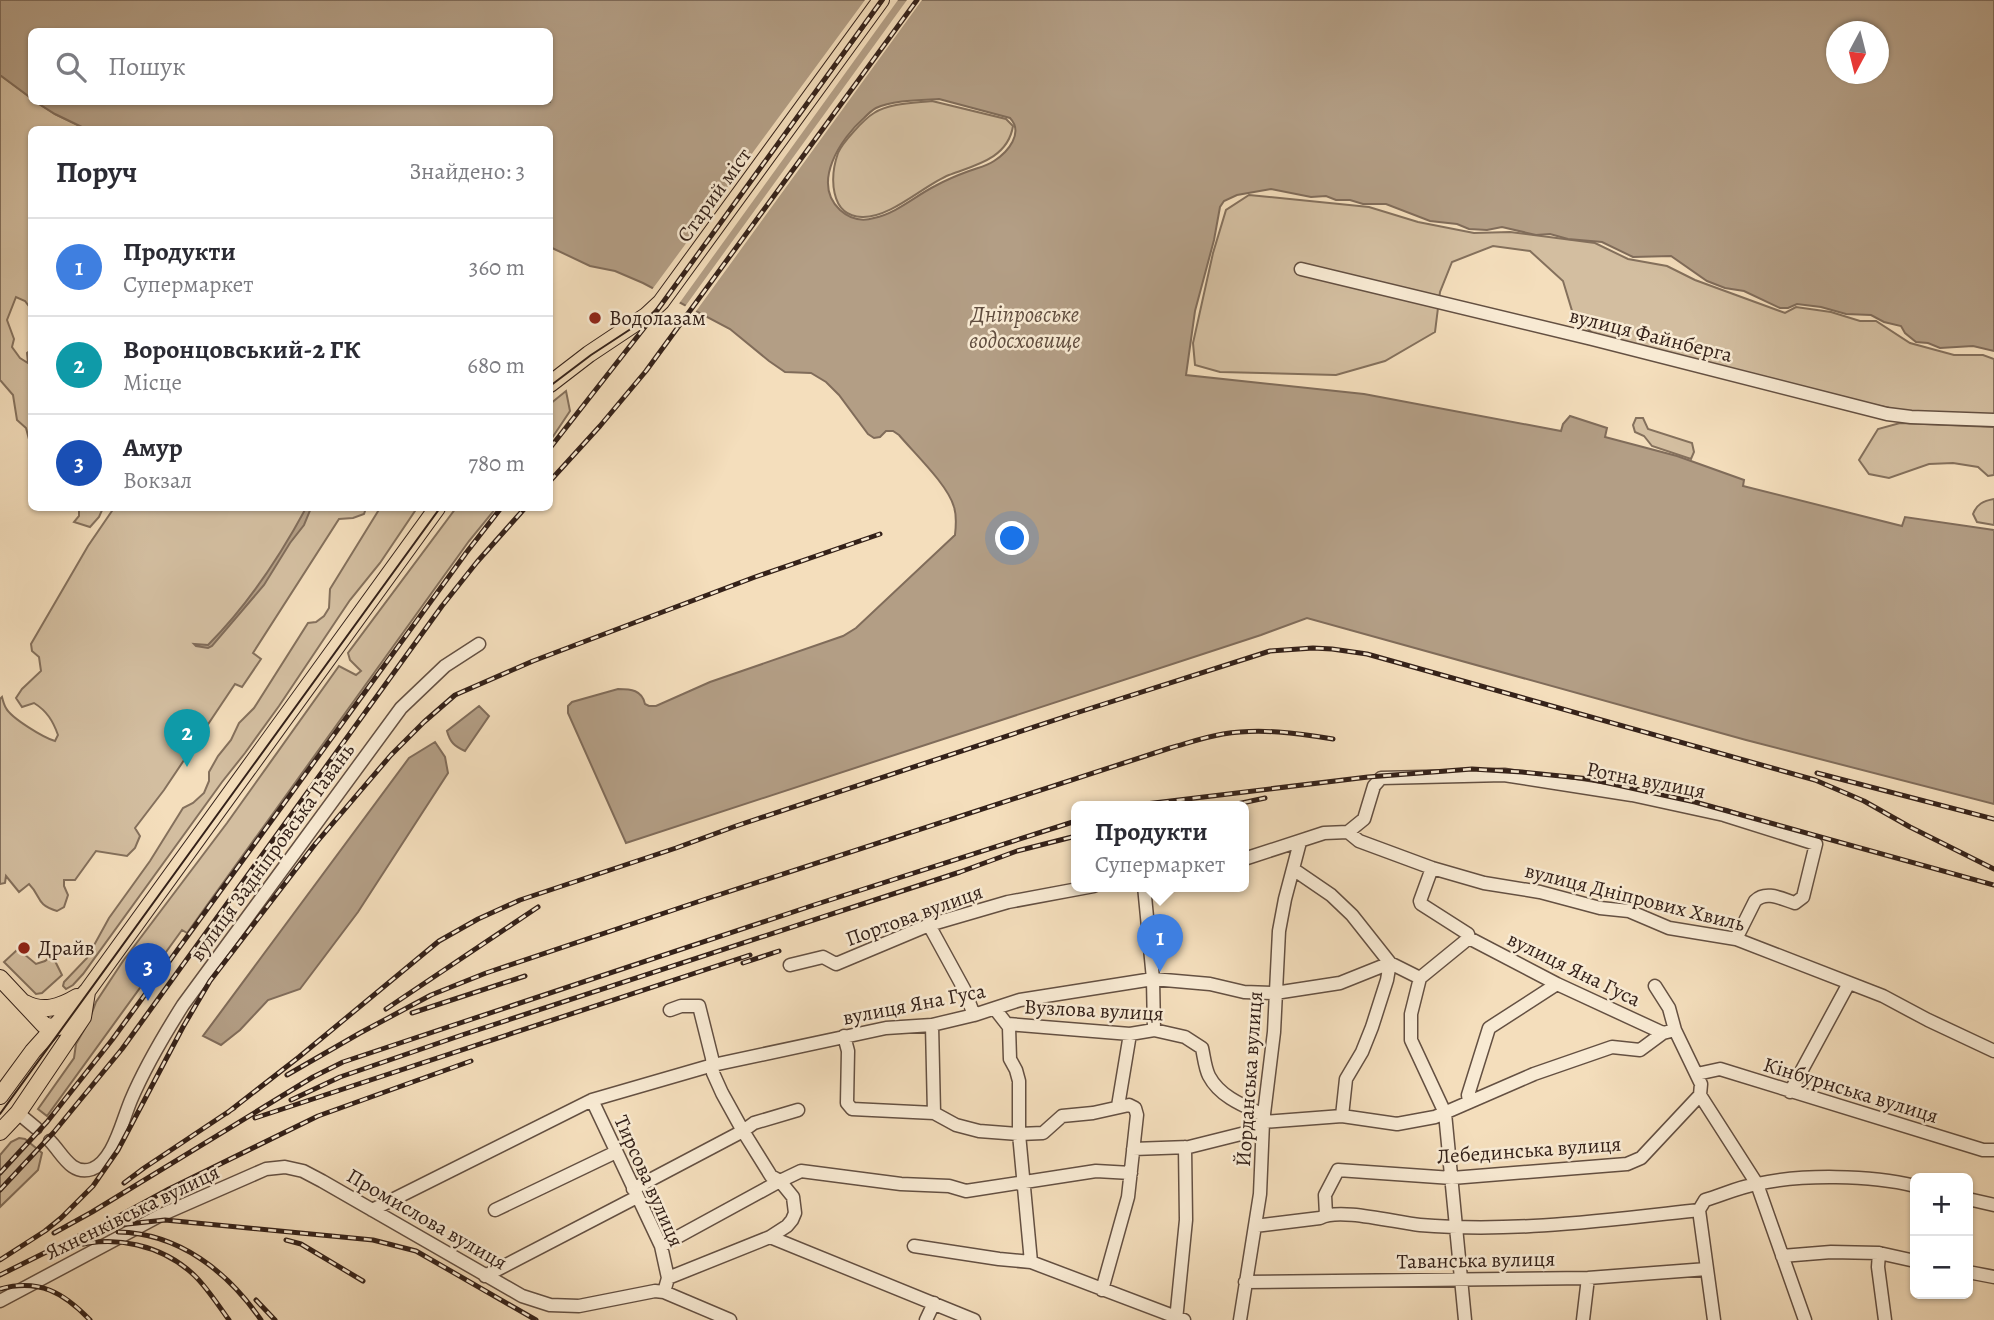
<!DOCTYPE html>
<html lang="uk">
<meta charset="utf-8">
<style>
:root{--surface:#fff;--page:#f7f7f7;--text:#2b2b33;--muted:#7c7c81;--line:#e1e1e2;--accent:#0b8043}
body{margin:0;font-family:Alegreya,serif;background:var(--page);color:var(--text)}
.controls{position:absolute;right:21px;bottom:21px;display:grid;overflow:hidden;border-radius:10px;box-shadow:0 2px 5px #0004}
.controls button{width:63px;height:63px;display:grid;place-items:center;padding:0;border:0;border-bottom:2px solid var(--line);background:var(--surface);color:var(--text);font:35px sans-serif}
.compass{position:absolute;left:1826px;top:21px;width:63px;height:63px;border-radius:50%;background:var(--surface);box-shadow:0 2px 5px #0004;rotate:187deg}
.you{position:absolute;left:1013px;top:539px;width:24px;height:24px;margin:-18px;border:5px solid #fff;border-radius:50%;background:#1a73e8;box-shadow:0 0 0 10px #1a73e833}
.badge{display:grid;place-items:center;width:46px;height:46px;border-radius:50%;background:var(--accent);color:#fff;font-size:23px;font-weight:700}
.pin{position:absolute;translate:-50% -58px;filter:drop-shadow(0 2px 4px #0008)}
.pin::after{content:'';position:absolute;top:37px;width:24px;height:21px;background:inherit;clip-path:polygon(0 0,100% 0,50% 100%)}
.popup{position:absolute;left:1071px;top:801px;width:178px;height:91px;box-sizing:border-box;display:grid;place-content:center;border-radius:10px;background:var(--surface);filter:drop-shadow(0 2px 5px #0005);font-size:23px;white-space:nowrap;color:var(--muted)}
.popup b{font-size:26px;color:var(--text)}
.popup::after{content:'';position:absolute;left:50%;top:100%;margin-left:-14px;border:14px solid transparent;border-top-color:var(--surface)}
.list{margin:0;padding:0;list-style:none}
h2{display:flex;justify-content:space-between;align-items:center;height:91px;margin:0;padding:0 28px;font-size:30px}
h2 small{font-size:23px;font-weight:400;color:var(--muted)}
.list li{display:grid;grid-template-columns:46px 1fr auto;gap:21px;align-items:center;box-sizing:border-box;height:98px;padding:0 28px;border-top:2px solid var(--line)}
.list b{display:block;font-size:26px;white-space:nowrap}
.list p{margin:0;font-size:23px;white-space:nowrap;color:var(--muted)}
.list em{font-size:23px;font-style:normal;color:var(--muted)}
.icon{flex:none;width:38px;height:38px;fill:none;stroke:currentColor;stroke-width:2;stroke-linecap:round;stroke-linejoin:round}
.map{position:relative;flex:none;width:1994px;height:1320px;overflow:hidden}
.search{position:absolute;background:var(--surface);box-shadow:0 2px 5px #0004;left:28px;top:28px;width:525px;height:77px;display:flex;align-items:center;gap:18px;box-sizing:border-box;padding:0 24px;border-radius:10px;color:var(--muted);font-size:26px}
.panel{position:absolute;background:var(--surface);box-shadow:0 2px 5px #0004;left:28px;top:126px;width:525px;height:385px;border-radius:10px}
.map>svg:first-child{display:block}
</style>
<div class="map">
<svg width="1994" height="1320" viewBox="0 0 1994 1320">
<rect width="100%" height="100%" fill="#f4debc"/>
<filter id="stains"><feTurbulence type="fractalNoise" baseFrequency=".00286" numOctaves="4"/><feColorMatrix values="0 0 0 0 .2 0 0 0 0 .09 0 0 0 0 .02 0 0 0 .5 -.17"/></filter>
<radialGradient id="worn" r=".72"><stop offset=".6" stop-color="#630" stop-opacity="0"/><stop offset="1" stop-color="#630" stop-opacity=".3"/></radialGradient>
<path fill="#d3bea0" stroke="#84705c" stroke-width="2" d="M0 75 31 98 32 102H36L55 114 86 129 32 130 31 309 25 301 16 297 7 320 14 339 12 347 20 358 28 363 27 353 31 350V447L26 428 17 420 13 395 0 380Z
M932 101 1006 119 1013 126C1008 158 976 165 949 175 924 185 891 218 862 217 829 216 830 176 838 153 842 143 864 119 874 113 889 103 914 103 932 101Z
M1249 195 1369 207 1418 222 1474 233 1510 232 1595 243 1628 259 1667 266 1695 280 1785 313 1796 307 1831 312 1860 321H1876L1910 343 1954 355H1983L1994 359V415L1909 412 1875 405 1592 333 1573 314 1563 281 1530 251 1493 246 1452 262 1440 292 1435 332 1385 361 1336 375 1220 372 1195 365 1193 343 1213 253 1226 210Z
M566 391 570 411 550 441V404Z
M1636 418H1643L1648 429 1692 443 1694 452 1691 459 1652 446 1644 436 1635 432 1633 425Z
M1900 423 1994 427V475L1988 476 1978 467 1953 463 1929 464 1889 478 1869 474 1859 460 1878 429Z
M1994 499V525L1977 522 1973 514C1977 504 1983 501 1994 499Z
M79 508H103L99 517 90 527 74 522 79 516Z
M114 508H366L364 514 353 518 339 519 253 653 261 659 242 687 235 684 164 790 135 828 140 836 135 848 127 856 96 851 75 880H64V886L68 895 64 907 57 911C35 904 42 897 29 884L19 892 6 876 5 883 0 884V699L2 697C3 701 4 705 6 708 11 718 44 738 55 741L58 735C53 721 47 711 34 703L22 707 16 698 22 689 41 671 39 657 32 651 31 644 88 546Z
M380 508H417L380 563 350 600 279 706 245 753 222 782 83 974 73 985 66 989 63 986 64 982 87 958 109 918 150 861 183 808 193 803 204 793 209 781V772L218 756 231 740 239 723 254 708 308 623 316 622 324 616 329 608 330 589Z
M456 508H496L469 541 187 933 182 930 47 1116 38 1109 74 1058 76 1044 88 1023 96 1002 123 961 227 823 339 666 356 675 361 671 350 660 348 653Z
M18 949 36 964 45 961 50 957 55 961 62 975 42 993 36 994 4 962Z
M19 1138 25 1139 42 1153 38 1170 0 1207V1155L11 1142Z"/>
<path fill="#b39e85" stroke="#806c5a" stroke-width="2" fill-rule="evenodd" d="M0 0H1994V351L1973 346 1940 348 1928 343 1916 342 1905 333 1901 326 1884 322 1871 315 1846 314 1821 307 1797 304 1788 308H1780L1744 291 1725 288 1707 281 1671 256 1633 257 1602 242 1568 239 1550 234 1536 235 1502 227 1487 230 1469 229 1457 224 1430 221 1386 204H1363L1350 200H1336L1326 196 1311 197 1271 189 1237 195 1224 201 1220 207 1214 240 1195 311 1186 375 1364 394 1561 431 1563 424 1570 416 1607 428 1605 437 1677 456 1744 480 1743 486 1902 526 1905 517 1994 530V804L1746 740 1307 618 1261 635 626 843 568 713V706L572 702 618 689C631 689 642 690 645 704L649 706H656L710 682 843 636 856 628 955 535C956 526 957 516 954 507 948 485 915 454 899 435L893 431H886L880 437 874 438 868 434 839 395 826 382 811 373 785 372 769 361 730 329 643 283 615 271 590 266 550 247V130L86 129 55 114 36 102H550V32H32L31 98 0 75ZM1836 32H1878V74H1836ZM939 99 1010 118C1024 133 1008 152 994 161 987 166 977 168 969 171 958 175 946 180 935 186 915 196 897 213 874 218 861 222 850 219 840 210 811 183 841 138 864 118 867 115 872 110 876 108 892 100 921 100 939 99Z
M306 508H311L304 525 290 543 264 585 212 646 208 648 196 646 194 644 208 645C249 604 279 558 306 508Z
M479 706 489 716 465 751C454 746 450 742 447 731Z
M435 742 445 757 448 773 358 912 300 989 268 1000 240 1030 221 1045 203 1036 409 758Z"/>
<path fill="#f4debc" d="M865 0H898L678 305 651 291Z
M907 0H922L694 314 684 308Z"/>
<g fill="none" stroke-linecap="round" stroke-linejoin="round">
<g stroke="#645042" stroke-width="15">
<path id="minor" d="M1301 269 1592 339 1887 414 1911 417 1994 420
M1348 832 1364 819 1374 786 1381 778 1504 775 1632 795 1724 815 1816 844 1803 897 1795 903C1782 899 1766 890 1755 901L1736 939
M1244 859 1324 833 1348 832 1359 841 1432 868 1484 883 1540 892 1600 908 1629 911 1669 928 1736 939 1883 996 1928 1020 1994 1051
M1432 868 1420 901 1421 904 1468 934 1469 938
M1293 869 1331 895 1352 915 1390 963 1387 980 1372 1027 1362 1052 1346 1079 1342 1116
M1144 886 1153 979 1154 1030
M929 925 964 989 974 1015
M790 965 823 957 836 964 929 925 1008 902 1094 886
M1420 978 1411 1014V1040L1445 1113 1465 1320
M1655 986 1669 1008 1675 1030 1701 1084 1700 1095 1757 1184 1805 1320
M995 1009 1009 1027 1010 1059 1016 1070 1019 1081V1134L1031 1262
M670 1010 681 1006H699L712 1058 713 1073 722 1093 743 1131 771 1176 780 1181 793 1197 795 1213 792 1220 787 1226 770 1237
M1008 1024 1130 1034 1154 1030 1185 1037 1202 1048C1204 1057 1205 1068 1209 1076 1220 1097 1244 1106 1264 1115
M932 1025 934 1113
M844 1036 848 1051 847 1103 852 1109 934 1113 956 1125 979 1131 1019 1134 1043 1133 1062 1116 1093 1113 1129 1105 1135 1108 1137 1115 1128 1197 1102 1290
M1697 1074 1720 1069 1983 1150H1994
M1790 1092 1849 983
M592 1100 661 1246 668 1278
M1469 1102 1468 1095 1489 1028 1557 984
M1118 1106 1130 1034
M18 1113 36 1128
M50 1141C62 1153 71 1176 92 1169 100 1166 107 1157 111 1150 120 1134 124 1117 131 1100 145 1067 164 1035 183 1005L401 708 445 666 479 644
M1133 1149 1189 1147 1257 1130 1263 1122 1342 1116 1397 1124 1435 1117 1534 1074 1612 1047 1640 1050 1663 1033 1675 1030
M633 1189 743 1131 754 1123 798 1110
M1968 1199 1994 1205
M372 1210 592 1100 713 1065 886 1028 932 1025 974 1015 1020 1000 1153 979 1210 984 1244 992 1275 993 1340 983 1390 963 1420 978 1469 938 1557 984 1663 1033
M495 1210 616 1152
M1699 1210 1705 1200C1722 1195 1739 1187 1757 1184 1801 1174 1871 1175 1915 1186
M1699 1210 1714 1320
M1326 1215 1325 1195 1338 1170 1452 1178 1627 1164 1641 1158 1700 1095
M1255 1226 1320 1218C1339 1207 1397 1223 1420 1225 1513 1233 1607 1220 1699 1210
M661 1246 780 1181 801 1171 901 1184 949 1186 966 1191 1096 1171 1131 1173
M914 1246 999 1259 1031 1262 1184 1320
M1879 1253 1878 1267 1885 1320
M1782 1256 1831 1252 1879 1253 1915 1261
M1968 1272 1994 1277
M485 1276 637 1197
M1245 1282 1588 1278 1707 1269
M664 1292 668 1278 770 1237 974 1320
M0 1301 161 1215 266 1169 285 1167 303 1171 322 1181 522 1296 550 1305 579 1306 655 1291 664 1292 730 1320
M926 1320 934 1303
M1176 1320 1186 1220 1185 1147
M1240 1320 1260 1194 1263 1122 1274 1032 1279 931 1285 899 1300 842
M1583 1320 1588 1278"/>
</g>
<g stroke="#342119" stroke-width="18">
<path id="major" d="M550 384 589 354 646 316 661 302 881 0
M0 978 44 1025 54 1028 63 1026
M25 1003C43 1013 60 1007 77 997
M0 1096 33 1051 88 990 437 508
M0 1132 18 1113 83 1017 87 992"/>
</g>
<use href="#minor" stroke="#f8ead3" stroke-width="12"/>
<use href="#major" stroke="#f4debc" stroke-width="16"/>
<path stroke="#342119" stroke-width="2" d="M550 386 591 355 646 319 663 303 884 0
M0 1114 440 508"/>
<g stroke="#342119" stroke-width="5">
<path id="rail" d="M550 448 648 323 882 0
M550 481 600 426 646 371 917 0
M1817 773 1994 819
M1129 806 1368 777 1472 769 1522 772 1590 779 1695 802 1994 885
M1228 806 1265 798
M743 963 779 951
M386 1009 538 907
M412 1013 525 976
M287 1075 360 1033 431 995 486 973 706 899 1170 748C1188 743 1205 737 1223 734 1260 728 1297 733 1333 739
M291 1100 340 1077 462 1035 960 872 1017 851 1076 836
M227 1113 299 1057 439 941 478 919 520 900 676 848 736 826 1076 713 1270 651 1313 648 1332 649 1367 654 1815 780 1864 801 1910 827 1994 869
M255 1118 750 955
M0 1173 47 1122 112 1040 466 553 501 508
M124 1183 144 1168 234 1108
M0 1190 54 1132 122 1049 442 606 477 562 525 508
M109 1226 165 1220 373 1240 416 1251 536 1320
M118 1232C179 1233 228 1272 261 1320
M54 1233 92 1212 313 1077 343 1062 814 905 1076 821
M286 1240 301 1244 363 1281
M72 1247C114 1234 163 1245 195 1276 208 1289 218 1305 229 1320
M0 1260 45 1231 61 1218 93 1186 118 1150 183 1027 210 981 316 843 391 755 424 722 455 695 533 661 755 577 880 534
M0 1275 121 1215 169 1189 318 1116 471 1061
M0 1289C39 1278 64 1293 90 1320
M256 1300 275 1320"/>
</g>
<use href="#rail" stroke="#f8ead3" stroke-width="2.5" stroke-dasharray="8" stroke-linecap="butt"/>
</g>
<g fill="#8f2418" stroke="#f8ead3" stroke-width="2.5">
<circle cx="595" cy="318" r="7"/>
<circle cx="24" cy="948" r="7"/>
</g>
<g text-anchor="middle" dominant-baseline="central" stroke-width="5" stroke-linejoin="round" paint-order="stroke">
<g font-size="21" fill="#342119" stroke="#f8ead3">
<text transform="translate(714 195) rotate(-54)">Старий міст</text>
<text transform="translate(1651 335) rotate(14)">вулиця Файнберга</text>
<text transform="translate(1646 780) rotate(11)">Ротна вулиця</text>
<text transform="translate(272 852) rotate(-54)">вулиця Задніпровська Гавань</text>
<text transform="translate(1635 897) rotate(14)">вулиця Дніпрових Хвиль</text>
<text transform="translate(914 915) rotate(-20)">Портова вулиця</text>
<text transform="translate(1574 969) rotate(26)">вулиця Яна Гуса</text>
<text transform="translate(914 1004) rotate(-11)">вулиця Яна Гуса</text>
<text transform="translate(1094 1010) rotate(3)">Вузлова вулиця</text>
<text transform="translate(1249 1079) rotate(-86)">Йорданська вулиця</text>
<text transform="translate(1851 1090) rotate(17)">Кінбурнська вулиця</text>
<text transform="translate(1529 1150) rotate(-4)">Лебединська вулиця</text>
<text transform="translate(649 1181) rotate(66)">Тирсова вулиця</text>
<text transform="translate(132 1212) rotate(-26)">Яхненківська вулиця</text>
<text transform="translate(427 1219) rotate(30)">Промислова вулиця</text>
<text transform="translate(1476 1260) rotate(-1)">Таванська вулиця</text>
</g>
<g font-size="21" fill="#342119" stroke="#f8ead3" text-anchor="start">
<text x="609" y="318">Водолазам</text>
<text x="38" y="948">Драйв</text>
</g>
<g font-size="23" font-style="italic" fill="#604d3f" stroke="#f8ead3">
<text x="1025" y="314">Дніпровське<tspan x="1025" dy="26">водосховище</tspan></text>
</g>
</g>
<rect width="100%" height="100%" filter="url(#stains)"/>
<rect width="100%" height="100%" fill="url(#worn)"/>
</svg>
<div class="controls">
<button>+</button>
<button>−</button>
</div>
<svg class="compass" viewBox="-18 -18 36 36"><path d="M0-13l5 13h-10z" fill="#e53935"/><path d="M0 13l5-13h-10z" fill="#7c7c81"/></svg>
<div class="you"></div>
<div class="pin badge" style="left:1160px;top:972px;background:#3f7fe0">1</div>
<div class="popup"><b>Продукти</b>Супермаркет</div>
<div class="pin badge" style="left:187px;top:767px;background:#0f9aa8">2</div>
<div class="pin badge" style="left:148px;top:1001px;background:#1a4fb4">3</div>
<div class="search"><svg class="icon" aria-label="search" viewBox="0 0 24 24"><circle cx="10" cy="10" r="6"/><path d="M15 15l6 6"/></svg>Пошук</div>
<section class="panel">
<h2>Поруч<small>Знайдено: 3</small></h2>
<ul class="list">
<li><span class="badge" style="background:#3f7fe0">1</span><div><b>Продукти</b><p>Супермаркет</p></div><em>360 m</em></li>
<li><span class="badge" style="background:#0f9aa8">2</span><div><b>Воронцовський-2 ГК</b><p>Місце</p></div><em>680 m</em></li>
<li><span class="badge" style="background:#1a4fb4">3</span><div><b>Амур</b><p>Вокзал</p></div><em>780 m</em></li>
</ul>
</section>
</div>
